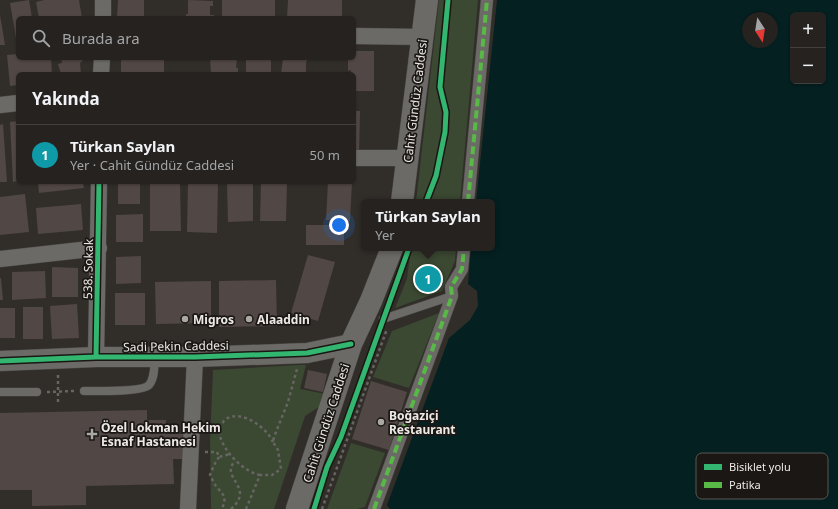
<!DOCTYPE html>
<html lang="tr">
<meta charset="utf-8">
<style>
:root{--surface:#252220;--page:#312f2d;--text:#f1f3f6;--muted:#a3a4a5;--line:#423f3e;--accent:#aba8a4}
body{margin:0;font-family:"Noto Sans",sans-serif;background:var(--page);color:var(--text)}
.controls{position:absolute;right:12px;top:12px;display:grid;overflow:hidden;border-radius:6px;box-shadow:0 1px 3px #0004}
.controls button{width:36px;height:36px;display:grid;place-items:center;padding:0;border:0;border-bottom:1px solid var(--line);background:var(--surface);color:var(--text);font:20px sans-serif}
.compass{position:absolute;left:742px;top:12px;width:36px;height:36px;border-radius:50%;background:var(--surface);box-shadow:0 1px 3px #0004;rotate:168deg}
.you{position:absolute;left:339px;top:225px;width:14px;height:14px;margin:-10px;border:3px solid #fff;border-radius:50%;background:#1a73e8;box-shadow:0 0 0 6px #1a73e833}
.badge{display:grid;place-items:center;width:26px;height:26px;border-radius:50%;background:var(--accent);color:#fff;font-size:13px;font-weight:700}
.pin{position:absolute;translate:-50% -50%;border:2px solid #fff;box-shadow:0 1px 4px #0006}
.popup{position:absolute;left:361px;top:199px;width:134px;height:52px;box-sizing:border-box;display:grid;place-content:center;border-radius:6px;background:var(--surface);filter:drop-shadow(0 1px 3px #0005);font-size:13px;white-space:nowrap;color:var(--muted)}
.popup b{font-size:15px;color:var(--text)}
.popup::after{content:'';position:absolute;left:50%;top:100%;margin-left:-8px;border:8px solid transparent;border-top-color:var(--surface)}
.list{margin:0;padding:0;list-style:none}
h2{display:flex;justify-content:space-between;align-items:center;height:52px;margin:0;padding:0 16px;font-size:17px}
h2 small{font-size:13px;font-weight:400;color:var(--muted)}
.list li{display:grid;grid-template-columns:26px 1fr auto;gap:12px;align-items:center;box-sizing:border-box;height:60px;padding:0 16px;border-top:1px solid var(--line)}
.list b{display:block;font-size:15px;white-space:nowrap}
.list p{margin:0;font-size:13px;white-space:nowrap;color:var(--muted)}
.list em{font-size:13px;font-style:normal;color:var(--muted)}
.icon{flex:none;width:22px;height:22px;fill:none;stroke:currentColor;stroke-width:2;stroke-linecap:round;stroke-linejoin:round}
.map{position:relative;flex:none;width:838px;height:509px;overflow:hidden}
.search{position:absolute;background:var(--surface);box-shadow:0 1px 3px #0004;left:16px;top:16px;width:340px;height:44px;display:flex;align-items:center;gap:10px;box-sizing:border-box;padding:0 14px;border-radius:6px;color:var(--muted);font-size:15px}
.panel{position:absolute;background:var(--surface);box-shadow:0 1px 3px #0004;left:16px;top:72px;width:340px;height:112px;border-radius:6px}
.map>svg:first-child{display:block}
</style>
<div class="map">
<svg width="838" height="509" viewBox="0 0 838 509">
<rect width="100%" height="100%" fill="#312e2a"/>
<path fill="#3b4832" d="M439 0H478L460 202H416Z
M411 248H456L455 261 442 291 395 308 407 279Z
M439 313 409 388 373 377 392 331Z
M299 365H306L300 389 325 394 322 405 305 416 274 509H211L210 441 213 370Z
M351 443 385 453 365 507 357 509H327Z"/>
<path fill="#042021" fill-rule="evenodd" d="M497 0H838V509H390L387 505 449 338 470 320 478 306 477 291 468 284 471 248H492V202H476ZM793 15H823V81H793ZM748 18H772V42H748Z"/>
<path fill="#514744" d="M29 0 32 18H18L17 44 10 3Z
M44 0H79L82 18H39L36 2Z
M118 0H144V18H117Z
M188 0 213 1V6H210V15H214V18H186V14H188Z
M222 0H275V18H222Z
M288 0H342V18H287Z
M0 15 5 45H0Z
M354 51H374V91H354V74H351V70L348 71V58H354Z
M18 54V58H51L52 74H18V85L10 86 7 55Z
M61 58H83V60L80 63 81 74H61L58 64 62 63Z
M121 58H164V72H162V74H121Z
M210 58H237L236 68H238V74H211Z
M246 58H271V74H246Z
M283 58H307V61L306 62V74H281Z
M354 111H360L359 153H354Z
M18 121V181L13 182 10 122Z
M3 124 7 182H0V125Z
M38 182H83L84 188 39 193Z
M118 182H140V204H118Z
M150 182H180L181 231H150Z
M188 182H218L217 233 187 232Z
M227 182H253V221L228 222Z
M261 182H287L286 221H260Z
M328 182H352L350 221 326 220Z
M25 194 29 232 0 235V197Z
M81 204 83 230 38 234 36 208Z
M143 214V242H116V215Z
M306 225H344V245H306Z
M308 255 335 262 318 321 291 313Z
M141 256V283L116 284V257Z
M52 267 78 268V297H52Z
M45 271 46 298 12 300V272Z
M0 278H1L3 300H0Z
M276 280 277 326 219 327V281Z
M211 281V323L156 324 155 282Z
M115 293H145V325H115Z
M77 304 79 338 52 339 50 306Z
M23 307H43V339H23Z
M0 308H15V338H0Z
M308 370 327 374 323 392 304 388Z
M371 381 407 392 389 450 352 439Z
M147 410V420H166V434H184V459H173L174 484 86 486V505L32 506V490H0V413Z"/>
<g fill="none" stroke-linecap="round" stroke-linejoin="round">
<g stroke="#4b4946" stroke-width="9">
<path id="service" d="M383 319 452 296
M84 391C96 391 143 392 149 385 155 378 154 366 155 358
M0 392H37"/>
</g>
<g stroke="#4b4946" stroke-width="13">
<path id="pedestrian" d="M468 202 487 0
M374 509 452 296 451 287 462 269 464 248"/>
</g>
<g stroke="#4b4946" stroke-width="17">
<path id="minor" d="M103 0V18
M354 36 423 37
M101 74 102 58
M0 105 18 103
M354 158H408
M0 259 99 248
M96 357 99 182
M188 509 195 357"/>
</g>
<g stroke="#4b4946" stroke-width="21">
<path id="tertiary" d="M0 361 96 357H195L307 353 351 344"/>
</g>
<g stroke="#4b4946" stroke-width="23">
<path id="secondary" d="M402 202 427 0
M297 509 351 344 371 301 392 248"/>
</g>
<path stroke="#676561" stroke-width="2.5" stroke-dasharray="3 3" stroke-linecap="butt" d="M58 375V403
M47 392 74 391
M206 427 220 426
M205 452H217L219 457 230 454
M219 457 214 465 210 475C212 479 214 483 216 486 224 496 227 496 222 509
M260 475C244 472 224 452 220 436 220 433 220 429 220 426 222 424 224 420 226 419 242 409 267 428 273 442
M231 509C256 487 219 478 235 461
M246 509 260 475H272L281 469 278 450 273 442 274 437 288 402 297 369
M322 509 387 329"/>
<use href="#service" stroke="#6c6a66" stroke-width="8"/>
<use href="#pedestrian" stroke="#6c6a66" stroke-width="12"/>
<use href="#minor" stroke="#6c6a66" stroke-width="16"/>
<use href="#tertiary" stroke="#6c6a66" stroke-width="20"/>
<use href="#secondary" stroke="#6c6a66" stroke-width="22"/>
<path stroke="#58b947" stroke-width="4" stroke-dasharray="8 4" stroke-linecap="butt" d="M468 202 487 0
M374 509 452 296 451 287 462 269 464 248"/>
<g stroke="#1a1714" stroke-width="8">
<path id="cycleway" d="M426 202 436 176 445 132 446 112 440 87 448 0
M96 357 99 182
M0 361 96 357H195L307 353 351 344
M314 509 327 467 341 437 409 248"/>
</g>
<use href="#cycleway" stroke="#33b770" stroke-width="5"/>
</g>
<g fill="#aba8a4" stroke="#1a1714" stroke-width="1.5">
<circle cx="185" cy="319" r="4"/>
<circle cx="249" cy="319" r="4"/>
<circle cx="381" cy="422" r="4"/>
<path d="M90 428h4v4h4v4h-4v4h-4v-4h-4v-4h4z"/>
</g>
<g text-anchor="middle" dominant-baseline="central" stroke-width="3.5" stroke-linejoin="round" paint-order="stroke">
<g font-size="12" fill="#edeae5" stroke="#1a1714">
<text transform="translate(415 101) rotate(-83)">Cahit Gündüz Caddesi</text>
<text transform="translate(88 269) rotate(-89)">538. Sokak</text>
<text transform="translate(176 346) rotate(-1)">Sadi Pekin Caddesi</text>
<text transform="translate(326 423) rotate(-72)">Cahit Gündüz Caddesi</text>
</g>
<g font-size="12" font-weight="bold" fill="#edeae5" stroke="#1a1714" text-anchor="start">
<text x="193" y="319">Migros</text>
<text x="257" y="319">Alaaddin</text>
<text x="389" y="415">Boğaziçi<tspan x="389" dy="14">Restaurant</tspan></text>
<text x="101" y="427">Özel Lokman Hekim<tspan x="101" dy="14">Esnaf Hastanesi</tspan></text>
</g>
</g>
<rect x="696" y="453" width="132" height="46" rx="6" fill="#1a1714" stroke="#595653" stroke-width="1"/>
<rect x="704" y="464" width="18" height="6" fill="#33b770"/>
<rect x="704" y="482" width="18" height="6" fill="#58b947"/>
<g font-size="11" fill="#edeae5">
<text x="729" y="471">Bisiklet yolu</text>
<text x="729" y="489">Patika</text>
</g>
</svg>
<div class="controls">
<button>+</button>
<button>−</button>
</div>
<svg class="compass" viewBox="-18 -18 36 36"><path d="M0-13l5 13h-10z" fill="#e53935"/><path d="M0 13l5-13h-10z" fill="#a3a4a5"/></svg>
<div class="you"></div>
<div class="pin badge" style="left:428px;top:279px;background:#0f9aa8">1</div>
<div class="popup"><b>Türkan Saylan</b>Yer</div>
<div class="search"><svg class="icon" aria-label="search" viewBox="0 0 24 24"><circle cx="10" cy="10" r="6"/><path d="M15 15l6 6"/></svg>Burada ara</div>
<section class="panel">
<h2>Yakında<small></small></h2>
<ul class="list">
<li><span class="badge" style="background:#0f9aa8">1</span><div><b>Türkan Saylan</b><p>Yer · Cahit Gündüz Caddesi</p></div><em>50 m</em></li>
</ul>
</section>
</div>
